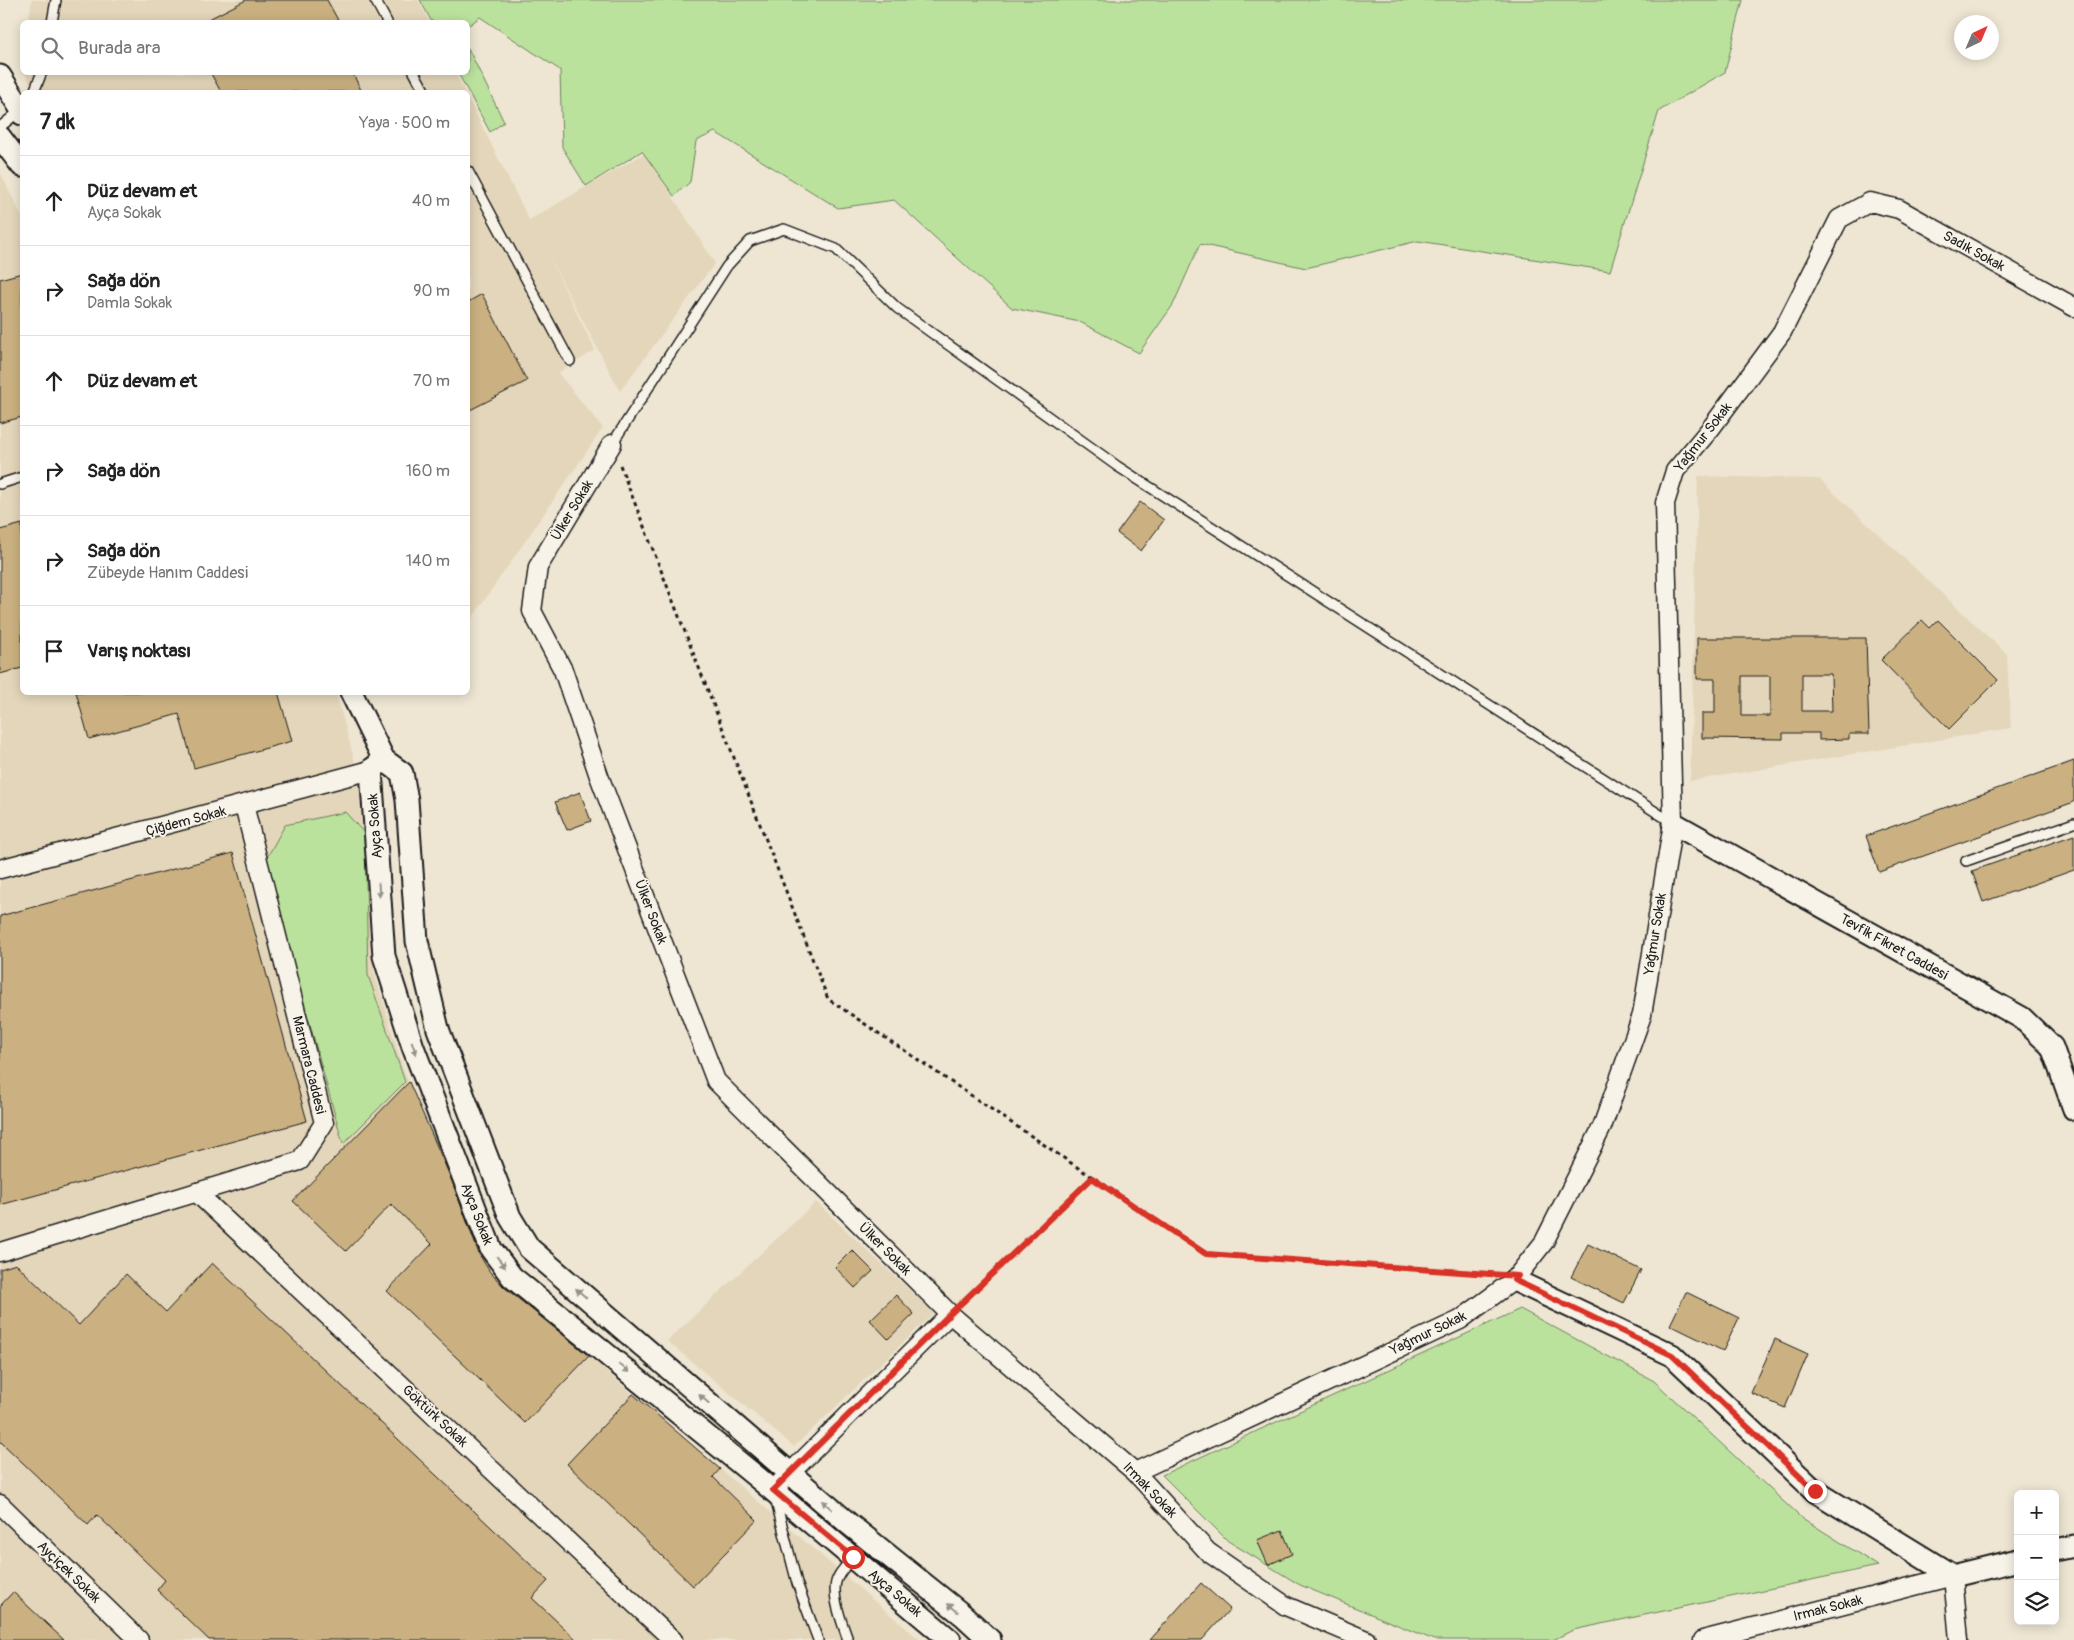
<!DOCTYPE html>
<html lang="tr">
<meta charset="utf-8">
<style>
:root{--surface:#fff;--page:#f6f6f6;--text:#222;--muted:#767676;--line:#e0e0e0}
body{margin:0;font-family:Pangolin,sans-serif;background:var(--page);color:var(--text)}
.controls{position:absolute;right:15px;bottom:15px;display:grid;overflow:hidden;border-radius:8px;box-shadow:0 2px 12px #0003}
.controls button{width:45px;height:45px;display:grid;place-items:center;padding:0;border:0;border-bottom:1px solid var(--line);background:var(--surface);color:var(--text);font:25px sans-serif}
.compass{position:absolute;left:1954px;top:15px;width:45px;height:45px;border-radius:50%;background:var(--surface);box-shadow:0 2px 12px #0003;rotate:44deg}
.stop{position:absolute;width:15px;height:15px;margin:-11px;border:4px solid #d93025;border-radius:50%;background:#fff}
.stop.end{background:#d93025;border-color:#fff;box-shadow:0 1px 5px #0008}
.list{margin:0;padding:0;list-style:none}
h2{display:flex;justify-content:space-between;align-items:center;height:65px;margin:0;padding:0 20px;font-size:21px}
h2 small{font-size:16px;font-weight:400;color:var(--muted)}
.list li{display:grid;grid-template-columns:32px 1fr auto;gap:15px;align-items:center;box-sizing:border-box;height:90px;padding:0 20px;border-top:1px solid var(--line)}
.list b{display:block;font-size:19px;white-space:nowrap}
.list p{margin:0;font-size:16px;white-space:nowrap;color:var(--muted)}
.list em{font-size:16px;font-style:normal;color:var(--muted)}
.icon{flex:none;width:28px;height:28px;fill:none;stroke:currentColor;stroke-width:2;stroke-linecap:round;stroke-linejoin:round}
.map{position:relative;flex:none;width:2074px;height:1640px;overflow:hidden}
.search{position:absolute;background:var(--surface);box-shadow:0 2px 12px #0003;left:20px;top:20px;width:450px;height:55px;display:flex;align-items:center;gap:12px;box-sizing:border-box;padding:0 18px;border-radius:8px;color:var(--muted);font-size:19px}
.panel{position:absolute;background:var(--surface);box-shadow:0 2px 12px #0003;left:20px;top:90px;width:450px;height:605px;border-radius:8px}
.map>svg:first-child{display:block}
</style>
<div class="map">
<svg width="2074" height="1640" viewBox="0 0 2074 1640">
<rect width="100%" height="100%" fill="#eee6d3"/>
<filter id="ink" filterUnits="userSpaceOnUse"><feTurbulence type="fractalNoise" baseFrequency=".02" numOctaves="2"/><feDisplacementMap in="SourceGraphic" scale="10" xChannelSelector="R" yChannelSelector="G"/><feConvolveMatrix kernelMatrix="1 2 1 2 8 2 1 2 1" color-interpolation-filters="sRGB"/></filter>
<g filter="url(#ink)">
<path fill="#e4d6ba" d="M32 0H418L430 22H28Z
M455 72 465 92H35L25 73Z
M468 98 529 220 645 153 715 263 620 391 548 255 595 350 558 373 603 428 468 624Z
M0 172 22 217V692L333 693 337 697 370 817 374 971 404 1071 490 1272 920 1640H0Z
M1698 476 1819 479 2007 654 2011 728 1690 781Z
M816 1202 934 1313 794 1447 667 1341Z"/>
<path fill="#bbe29d" stroke="#6c7f5c" d="M420 0H1743L1725 72 1659 111 1610 271 1418 241 1306 268 1200 244 1173 305 1139 353 1080 322 1012 308 894 200 838 208 715 132 696 141 690 182 674 196 642 151 586 186 562 147 560 70 480 17 468 26V22H432Z
M468 48 504 122 490 132 458 73 468 72Z
M345 812 365 834 368 975 405 1082 343 1144 265 861 285 825Z
M1520 1309 1654 1381 1799 1516 1878 1566 1573 1630 1553 1640H1434L1300 1585 1228 1541 1162 1475Z"/>
<path fill="#cbb181" stroke="#1c1c1c" fill-rule="evenodd" d="M246 0H327L339 22H203Z
M210 72H352L362 92H221Z
M22 273V417L0 423V279Z
M482 294 527 381 468 411V302Z
M1140 502 1164 520 1141 551 1117 533Z
M22 524V668L0 674V530Z
M1922 620 1930 628 1938 620 1998 680 1949 729 1881 660Z
M1697 638H1866L1869 734H1849V739L1819 740V733H1783V739L1702 738V713H1715V679H1697ZM1802 674H1831L1832 711H1802ZM1742 676H1770V716H1742Z
M76 692H278L292 741 194 768 179 714 89 739Z
M2074 761V802L1879 872 1866 836Z
M580 792 591 821 567 830 555 802Z
M2074 835V870L1983 902 1972 871Z
M233 853 307 1121 0 1205V916Z
M409 1082 450 1176 479 1254 490 1272 504 1287 589 1356 525 1423 387 1291 432 1244 391 1204 346 1251 293 1201Z
M1588 1244 1641 1270 1624 1303 1571 1277Z
M852 1250 873 1271 855 1288 835 1267Z
M212 1263 548 1581 532 1598 577 1640H209L157 1590 165 1580 97 1515 88 1525 0 1441V1269L16 1264 79 1325 126 1274 166 1312Z
M1686 1292 1739 1318 1723 1351 1670 1325Z
M896 1295 914 1314 888 1339 870 1320Z
M1775 1339 1808 1354 1785 1408 1751 1393Z
M633 1394 720 1469 713 1477 757 1520 693 1586 567 1464Z
M1282 1530 1292 1554 1268 1565 1257 1540Z
M1201 1583 1230 1609 1202 1640H1150Z
M13 1592 64 1640H0V1606Z"/>
<g fill="none" stroke-linecap="round" stroke-linejoin="round">
<g stroke="#1c1c1c" stroke-width="12">
<path id="service" d="M375 0 387 22
M52 22 56 0
M414 72 425 92
M34 92 42 72
M0 127 21 110
M468 171 570 361
M612 444 727 266 750 241 784 229 836 249 897 308 1117 466 1673 823
M0 484 22 477
M1966 861 2074 823
M775 1498 797 1583 818 1640
M848 1640C843 1625 829 1592 838 1577 841 1570 848 1564 853 1558"/>
</g>
<g stroke="#1c1c1c" stroke-width="21">
<path id="minor" d="M612 444 538 567 532 611 563 670 599 776 716 1081 950 1314 1135 1472 1208 1552 1286 1606 1366 1640
M0 869 371 770
M196 1192 673 1640
M0 1252 300 1161 324 1123 244 805
M1135 1472 1460 1320 1514 1280 1544 1242 1602 1127 1642 1015 1673 823 1665 503 1675 471 1711 428 1782 332 1839 219 1870 202 1899 209 2074 307
M773 1490 950 1314
M0 1504 139 1640
M1703 1640 1953 1576 1959 1640"/>
</g>
<g stroke="#1c1c1c" stroke-width="25">
<path id="tertiary" d="M0 76 21 109 22 114
M0 137 22 166
M351 692 384 760 402 773 407 800 417 941 438 1029 510 1217 529 1248 849 1524 964 1616 990 1640
M384 760 371 770 384 956 413 1047 491 1249 512 1277 758 1478 950 1640
M1673 823 2022 1018 2052 1047 2074 1109
M1514 1280 1672 1355 1815 1491 1953 1576 2018 1560
M2055 1550 2074 1546"/>
</g>
<path stroke="#1c1c1c" stroke-width="3" stroke-dasharray="4 4" stroke-linecap="butt" d="M620 465 828 999 1206 1254 1492 1274
M963 1302 1092 1178"/>
<use href="#service" stroke="#f7f3e8" stroke-width="9"/>
<use href="#minor" stroke="#f7f3e8" stroke-width="18"/>
<use href="#tertiary" stroke="#f7f3e8" stroke-width="21"/>
</g>
<defs><path id="oneway-solid" d="M-6-.8H1V-3.2L6.5 0L1 3.2V.8H-6Z" transform="scale(1.25)"/></defs>
<g fill="#94928c">
<use href="#oneway-solid" transform="translate(379 890) rotate(86)"/>
<use href="#oneway-solid" transform="translate(414 1048) rotate(71)"/>
<use href="#oneway-solid" transform="translate(501 1262) rotate(52)"/>
<use href="#oneway-solid" transform="translate(581 1293) rotate(-139)"/>
<use href="#oneway-solid" transform="translate(624 1368) rotate(39)"/>
<use href="#oneway-solid" transform="translate(704 1399) rotate(-139)"/>
<use href="#oneway-solid" transform="translate(827 1505) rotate(-139)"/>
<use href="#oneway-solid" transform="translate(953 1608) rotate(-141)"/>
</g>
</g>
<g fill="none" stroke-linecap="round" stroke-linejoin="round" filter="url(#ink)">
<path stroke="#d93025" stroke-width="6" d="M853 1557 773 1490 950 1314 1092 1178 1206 1254 1518 1276 1514 1280 1672 1355 1815 1491"/>
</g>
<g text-anchor="middle" dominant-baseline="central" stroke-width="4" stroke-linejoin="round" paint-order="stroke">
<g font-size="14" fill="#1c1c1c" stroke="#f7f3e8">
<text transform="translate(1974 251) rotate(29)">Sadık Sokak</text>
<text transform="translate(1703 437) rotate(-52)">Yağmur Sokak</text>
<text transform="translate(572 510) rotate(-59)">Ülker Sokak</text>
<text transform="translate(186 821) rotate(-15)">Çiğdem Sokak</text>
<text transform="translate(375 826) rotate(-94)">Ayça Sokak</text>
<text transform="translate(651 912) rotate(69)">Ülker Sokak</text>
<text transform="translate(1655 934) rotate(-81)">Yağmur Sokak</text>
<text transform="translate(1894 947) rotate(29)">Tevfik Fikret Caddesi</text>
<text transform="translate(309 1065) rotate(76)">Marmara Caddesi</text>
<text transform="translate(477 1214) rotate(69)">Ayça Sokak</text>
<text transform="translate(885 1249) rotate(45)">Ülker Sokak</text>
<text transform="translate(1428 1333) rotate(-26)">Yağmur Sokak</text>
<text transform="translate(435 1416) rotate(43)">Göktürk Sokak</text>
<text transform="translate(1150 1490) rotate(46)">Irmak Sokak</text>
<text transform="translate(69 1572) rotate(44)">Ayçiçek Sokak</text>
<text transform="translate(895 1593) rotate(40)">Ayça Sokak</text>
<text transform="translate(1828 1608) rotate(-14)">Irmak Sokak</text>
</g>
</g>
</svg>
<div class="controls">
<button>+</button>
<button>−</button>
<button><svg class="icon" aria-label="layers" viewBox="0 0 24 24"><path d="M12 4l9 5-9 5-9-5zM3 14l9 5 9-5"/></svg></button>
</div>
<svg class="compass" viewBox="-18 -18 36 36"><path d="M0-13l5 13h-10z" fill="#e53935"/><path d="M0 13l5-13h-10z" fill="#767676"/></svg>
<div class="stop" style="left:853px;top:1557px"></div>
<div class="stop end" style="left:1815px;top:1491px"></div>
<div class="search"><svg class="icon" aria-label="search" viewBox="0 0 24 24"><circle cx="10" cy="10" r="6"/><path d="M15 15l6 6"/></svg>Burada ara</div>
<section class="panel">
<h2>7 dk<small>Yaya · 500 m</small></h2>
<ul class="list">
<li><svg class="icon" aria-label="ahead" viewBox="0 0 24 24"><path d="M12 20V5M6 11l6-6 6 6"/></svg><div><b>Düz devam et</b><p>Ayça Sokak</p></div><em>40 m</em></li>
<li><svg class="icon" aria-label="right" viewBox="0 0 24 24"><path d="M7 20v-9h11M14 6l5 5-5 5"/></svg><div><b>Sağa dön</b><p>Damla Sokak</p></div><em>90 m</em></li>
<li><svg class="icon" aria-label="ahead" viewBox="0 0 24 24"><path d="M12 20V5M6 11l6-6 6 6"/></svg><div><b>Düz devam et</b></div><em>70 m</em></li>
<li><svg class="icon" aria-label="right" viewBox="0 0 24 24"><path d="M7 20v-9h11M14 6l5 5-5 5"/></svg><div><b>Sağa dön</b></div><em>160 m</em></li>
<li><svg class="icon" aria-label="right" viewBox="0 0 24 24"><path d="M7 20v-9h11M14 6l5 5-5 5"/></svg><div><b>Sağa dön</b><p>Zübeyde Hanım Caddesi</p></div><em>140 m</em></li>
<li><svg class="icon" aria-label="arrive" viewBox="0 0 24 24"><path d="M6 21V4h12l-3 4 3 4H6"/></svg><div><b>Varış noktası</b></div></li>
</ul>
</section>
</div>
